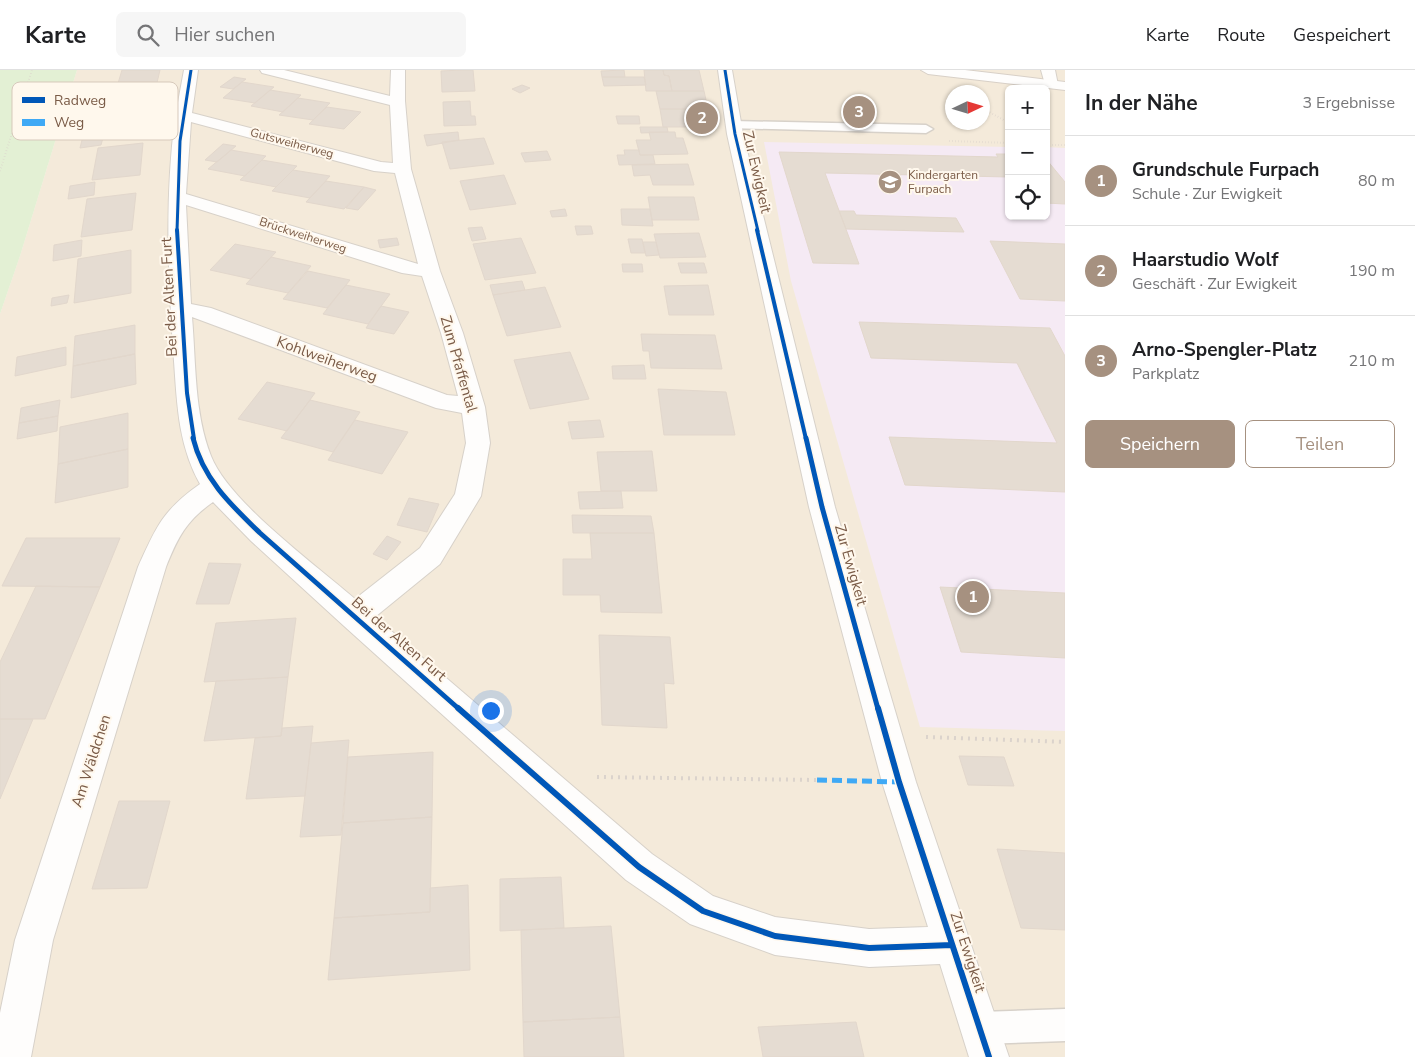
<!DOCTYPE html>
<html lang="de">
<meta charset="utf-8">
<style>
:root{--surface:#fff;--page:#f6f6f6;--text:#202124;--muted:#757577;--line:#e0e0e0;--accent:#a69180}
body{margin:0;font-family:"Nunito Sans",sans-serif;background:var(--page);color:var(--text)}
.controls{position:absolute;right:15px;top:15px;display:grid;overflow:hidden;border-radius:8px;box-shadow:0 1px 4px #0004}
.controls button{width:45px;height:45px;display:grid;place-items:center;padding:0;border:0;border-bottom:1px solid var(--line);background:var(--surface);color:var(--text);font:25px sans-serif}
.compass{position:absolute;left:945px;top:15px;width:45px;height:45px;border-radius:50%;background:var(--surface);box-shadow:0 1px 4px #0004;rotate:86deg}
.you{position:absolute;left:490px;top:640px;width:18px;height:18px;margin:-12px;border:4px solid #fff;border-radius:50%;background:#1a73e8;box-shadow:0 0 0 8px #1a73e833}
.badge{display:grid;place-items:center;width:32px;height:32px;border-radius:50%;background:var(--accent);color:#fff;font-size:16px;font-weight:700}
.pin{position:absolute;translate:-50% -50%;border:2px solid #fff;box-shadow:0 1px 5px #0006}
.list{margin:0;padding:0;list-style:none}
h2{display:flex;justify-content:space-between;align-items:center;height:65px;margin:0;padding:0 20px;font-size:21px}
h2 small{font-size:16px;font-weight:400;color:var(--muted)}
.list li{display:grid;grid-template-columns:32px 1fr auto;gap:15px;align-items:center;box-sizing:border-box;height:90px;padding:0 20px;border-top:1px solid var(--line)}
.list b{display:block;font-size:19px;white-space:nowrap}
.list p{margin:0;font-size:16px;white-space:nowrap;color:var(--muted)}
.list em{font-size:16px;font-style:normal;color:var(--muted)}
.actions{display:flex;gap:10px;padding:15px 20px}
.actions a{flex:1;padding:11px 0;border:1px solid var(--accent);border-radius:8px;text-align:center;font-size:18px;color:var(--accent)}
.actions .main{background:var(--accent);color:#fff}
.icon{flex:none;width:28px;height:28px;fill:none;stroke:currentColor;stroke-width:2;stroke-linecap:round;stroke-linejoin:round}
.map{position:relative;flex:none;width:1065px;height:987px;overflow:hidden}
header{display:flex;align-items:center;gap:30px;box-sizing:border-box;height:70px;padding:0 25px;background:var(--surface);border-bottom:1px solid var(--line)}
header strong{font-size:24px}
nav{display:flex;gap:28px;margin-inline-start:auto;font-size:18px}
.search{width:350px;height:45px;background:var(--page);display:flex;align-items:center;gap:12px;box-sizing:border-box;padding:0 18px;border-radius:8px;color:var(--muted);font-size:19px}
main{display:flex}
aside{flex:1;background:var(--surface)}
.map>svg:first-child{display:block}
</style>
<header>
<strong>Karte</strong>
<div class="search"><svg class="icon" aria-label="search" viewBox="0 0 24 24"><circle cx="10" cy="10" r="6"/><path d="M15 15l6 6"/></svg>Hier suchen</div>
<nav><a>Karte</a><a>Route</a><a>Gespeichert</a></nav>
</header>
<main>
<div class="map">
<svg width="1065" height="987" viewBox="0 0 1065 987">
<rect width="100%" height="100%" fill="#f8f4eb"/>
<path fill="#f4eada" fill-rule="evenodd" d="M77 0H1065V987H0V244L20 186ZM1009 19H1046V146H1009ZM952 22H982V52H952Z"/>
<path fill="#f5eaf4" d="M764 72 1009 77V146H1046V77L1065 78V661L920 657 791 211Z"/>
<path fill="#e3f0d4" d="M0 0H77L20 186 0 244Z"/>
<path fill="#e5dcd2" stroke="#e2d7cc" d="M122 0H160L156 17 116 20Z
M462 0H473L475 21 442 22 441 1Z
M624 0 625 7H602L601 1Z
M644 0H663L664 5 669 6 672 21H646Z
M663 0H699L704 21H672L669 6 664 5Z
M234 7 246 9 233 19 220 17Z
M602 7H644L646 15 604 16Z
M242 12 274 17 255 33 223 28Z
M522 15 530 18 520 23 512 19Z
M270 20 301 25 283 42 251 36Z
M656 21H704L708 39H660Z
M298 28 330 33 313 50 279 45Z
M470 31 471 46H475L476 55 444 56 443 32Z
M327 37 361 42 344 59 309 54Z
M660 39H708L713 57H663Z
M616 46H639L640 54H618Z
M640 57H667L668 62 641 63Z
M458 62 459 70 427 76 424 65Z
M649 62H675L676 68H683L688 84 640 85 636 70H651Z
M104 64 101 75 80 78 83 66Z
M484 68 494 94 450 99 442 72Z
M143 73 140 105 92 110 98 78Z
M223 74 236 76 217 92 205 90Z
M231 80 266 86 245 106 208 99Z
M624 80H639L640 85H653L655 94 619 95 617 85H625Z
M547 81 551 90 525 92 521 83Z
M779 82 998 87 996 84H1009V107L825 103 859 194 813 193Z
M1046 89 1065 112V134L1046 133Z
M262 90 297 96 276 117 240 110Z
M688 94 694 115H653L650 105 634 106 632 95Z
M293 100 330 106 310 128 272 121Z
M504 105 516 134 470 140 460 111Z
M326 111 364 117 344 139 306 132Z
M95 112 94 125 68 129 70 116Z
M364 117 376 120 358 140 346 138Z
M136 123 132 160 81 167 87 129Z
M648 127H694L699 150H652Z
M565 139 567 146 552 147 550 141Z
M621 139H650L653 156 622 155Z
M839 141H854L856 145 956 148 964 162 846 159Z
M575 156H591L593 164 577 165Z
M482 157 486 169 472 171 468 158Z
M699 163 706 187 660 188 654 164Z
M397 168 399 175 380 178 378 170Z
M521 168 536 203 485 210 473 174Z
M628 169H642L645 183H631Z
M82 170 81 186 53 191 54 175Z
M990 171 1065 174V231L1020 229Z
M643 172H656L659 185 646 186Z
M235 174 276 182 251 209 210 200Z
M131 180V223L74 233 78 189Z
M271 187 311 196 288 223 246 214Z
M678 193H704L707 203H681Z
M622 194H642L643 202H623Z
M308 201 350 210 327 238 283 229Z
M522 211 525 220 493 225 490 215Z
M346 215 390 224 368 254 323 244Z
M708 215 714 245H669L664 216Z
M545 217 561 257 507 266 493 225Z
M69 225 67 233 51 236 52 228Z
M381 236 409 242 394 264 366 258Z
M859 252 1050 258 1065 286V422L905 415 889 367 1057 373 1017 293 871 288Z
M135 255V284L73 296 75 266Z
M641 264 715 265 722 299 651 298 649 281H643Z
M66 277V295L15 306 17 287Z
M570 282 589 329 530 339 514 290Z
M135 284 136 314 71 328 73 296Z
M644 295 646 309H613L612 296Z
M267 312 315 323 287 361 238 349Z
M658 319 726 322 735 365H664Z
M60 330 58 346 19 353 21 338Z
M310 330 360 342 333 382 281 368Z
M128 343V379L58 394 60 357Z
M58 346 57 361 17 369 19 353Z
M355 350 408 362 382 404 328 390Z
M600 350 604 367 572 369 568 352Z
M128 379V417L55 433 58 394Z
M652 381 657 421H601L597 382Z
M621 421 623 438 580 439 578 422Z
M409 428 439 434 427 462 397 455Z
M572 445 651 446 654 463H573Z
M590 463H654L662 543 601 542 600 525H563V489H592Z
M387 466 401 472 387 490 373 484Z
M26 468H120L100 517 2 516Z
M209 493 241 494 229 534H196Z
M36 516 100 517 45 649H0V592Z
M940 517 1065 523V588L961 582Z
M296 548 288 607 204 612 216 553Z
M599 565 670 567 674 614 664 613 667 658 602 655Z
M288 607 281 666 204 671 216 611Z
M0 649H33L0 729Z
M313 656 305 726 246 729 255 668 281 666 282 658Z
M349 670 341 765 300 767 311 673Z
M433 682 432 747 343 753 348 687Z
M959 686 1004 687 1014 716 968 715Z
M119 731H170L147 818 92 819Z
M432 747 430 842 334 848 343 753Z
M997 779 1065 783V860L1021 858Z
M561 807 564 858 500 861V809Z
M468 815 470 900 328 910 334 848 430 842V818Z
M611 856 620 947 523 952 521 860Z
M620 947 624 987H524L523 952Z
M856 952 864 987H763L758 957Z"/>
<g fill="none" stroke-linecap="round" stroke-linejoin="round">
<g stroke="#d7d1c9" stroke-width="3">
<path id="lane" d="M733 51 926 55 933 59 926 63 728 58 727 55 728 52Z
M1065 939V971L980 974 968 970 964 958 968 946 980 942Z"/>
</g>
<g stroke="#d7d1c9" stroke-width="2">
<path id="street" d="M184 0H198L192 43 381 92 393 93 390 35 262 3 260 0H284L390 26 391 0H405V31L411 99 440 201 463 263 485 337 490 373 481 426 440 494 375 547 652 784 713 826 775 847 869 859 928 857 882 712 809 437 727 64 718 0H732L743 64 835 437 916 712 1009 987H969L940 894 869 897 775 885 690 854 626 810 344 556 251 471 213 432C186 451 178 467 166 497L53 870 31 987H0V943L15 870 138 497C156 457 163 440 200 414 176 371 177 326 173 278 168 201 165 126 175 49L173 46 176 43ZM191 52 374 101 395 103 418 194 186 124ZM186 135 402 203 422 206 441 263 458 326 447 325 211 238 191 234ZM192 247 436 338 462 343 466 373 455 424 420 478 355 529C316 495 229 432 211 386 194 343 196 292 192 247Z
M1041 0H1055L1058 15 1056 18H1046Z"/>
</g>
<g stroke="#d8d0c7" stroke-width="2">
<path id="secondary" d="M921 0H965L1065 12V20L928 4Z"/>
</g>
<path stroke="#dbd3cc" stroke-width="2" stroke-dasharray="0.5 2.5" stroke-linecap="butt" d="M982 38 1009 53
M949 71 1009 73
M1046 75H1065
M0 101 32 0"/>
<path stroke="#dbd3cc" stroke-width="4" stroke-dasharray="2 5" stroke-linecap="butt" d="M926 667 1065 672
M597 707 817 710"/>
<use href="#lane" fill="#fefdfc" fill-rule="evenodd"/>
<use href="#street" fill="#fefdfc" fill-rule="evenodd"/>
<use href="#secondary" fill="#fefdfc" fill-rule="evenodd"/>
<path stroke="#3fa9f5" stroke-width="5" stroke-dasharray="10 5" stroke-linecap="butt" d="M817 710 899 712"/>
<g stroke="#fff8ed" stroke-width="5">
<path id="cycleway-far3" d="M725 0 735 64 758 161
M177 161 180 71 191 0"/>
</g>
<g stroke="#fff8ed" stroke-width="6">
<path id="cycleway-far2" d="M177 160 187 323 194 369
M757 160 806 369"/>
</g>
<g stroke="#fff8ed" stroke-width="8">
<path id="cycleway-far1" d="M193 368C203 409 231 435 260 463L459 639
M806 368 822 437 878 639"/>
</g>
<g stroke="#fff8ed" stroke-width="9">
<path id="cycleway" d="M458 638 639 797 703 841 775 866 869 878 952 875
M878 638 899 712 989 987"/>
</g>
<use href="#cycleway-far3" stroke="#0057b8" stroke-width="3"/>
<use href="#cycleway-far2" stroke="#0057b8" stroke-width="4"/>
<use href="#cycleway-far1" stroke="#0057b8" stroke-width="5"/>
<use href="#cycleway" stroke="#0057b8" stroke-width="6"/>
</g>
<defs>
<g id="school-disc" transform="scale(1.25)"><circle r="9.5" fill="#a69180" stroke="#fff8ed"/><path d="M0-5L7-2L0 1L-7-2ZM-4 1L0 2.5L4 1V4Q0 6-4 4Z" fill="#fff"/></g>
</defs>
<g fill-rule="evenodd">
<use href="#school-disc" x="890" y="112"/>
</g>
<g text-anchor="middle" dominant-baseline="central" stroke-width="4" stroke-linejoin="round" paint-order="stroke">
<g font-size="12" fill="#7a5b47" stroke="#fff8ed">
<text transform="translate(292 73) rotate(15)">Gutsweiherweg</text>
<text transform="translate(303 165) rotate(18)">Brückweiherweg</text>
</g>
<g font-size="12" fill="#7a5b47" stroke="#fff8ed" text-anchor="start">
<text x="908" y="105">Kindergarten<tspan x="908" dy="14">Furpach</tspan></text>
</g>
<g font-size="15" fill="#7a5b47" stroke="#fff8ed">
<text transform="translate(757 102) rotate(77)">Zur Ewigkeit</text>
<text transform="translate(169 227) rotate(-93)">Bei der Alten Furt</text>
<text transform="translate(327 289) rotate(20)">Kohlweiherweg</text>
<text transform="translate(459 294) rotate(74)">Zum Pfaffental</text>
<text transform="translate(851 495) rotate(74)">Zur Ewigkeit</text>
<text transform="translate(399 569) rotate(41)">Bei der Alten Furt</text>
<text transform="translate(91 691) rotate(-72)">Am Wäldchen</text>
<text transform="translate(968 882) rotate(72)">Zur Ewigkeit</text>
</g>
</g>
<rect x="12" y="12" width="166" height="58" rx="8" fill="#fff8ed" stroke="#d7c9bb" stroke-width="1"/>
<rect x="22" y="27" width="23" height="6" fill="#0057b8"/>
<rect x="22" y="49" width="23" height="7" fill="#3fa9f5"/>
<g font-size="14" fill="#7a5b47">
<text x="54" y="35">Radweg</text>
<text x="54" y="57">Weg</text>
</g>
</svg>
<div class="controls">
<button>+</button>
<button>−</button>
<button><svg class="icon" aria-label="locate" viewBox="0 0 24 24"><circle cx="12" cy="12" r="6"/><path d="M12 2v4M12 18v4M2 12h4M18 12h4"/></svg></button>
</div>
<svg class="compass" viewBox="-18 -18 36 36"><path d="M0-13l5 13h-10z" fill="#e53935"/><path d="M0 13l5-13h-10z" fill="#757577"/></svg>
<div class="you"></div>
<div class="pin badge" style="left:973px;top:527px">1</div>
<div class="pin badge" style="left:702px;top:48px">2</div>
<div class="pin badge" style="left:859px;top:42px">3</div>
</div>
<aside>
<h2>In der Nähe<small>3 Ergebnisse</small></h2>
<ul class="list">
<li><span class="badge">1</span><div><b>Grundschule Furpach</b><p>Schule · Zur Ewigkeit</p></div><em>80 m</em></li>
<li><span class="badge">2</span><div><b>Haarstudio Wolf</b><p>Geschäft · Zur Ewigkeit</p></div><em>190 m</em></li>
<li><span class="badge">3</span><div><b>Arno-Spengler-Platz</b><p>Parkplatz</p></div><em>210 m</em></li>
</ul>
<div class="actions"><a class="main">Speichern</a><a>Teilen</a></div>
</aside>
</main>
